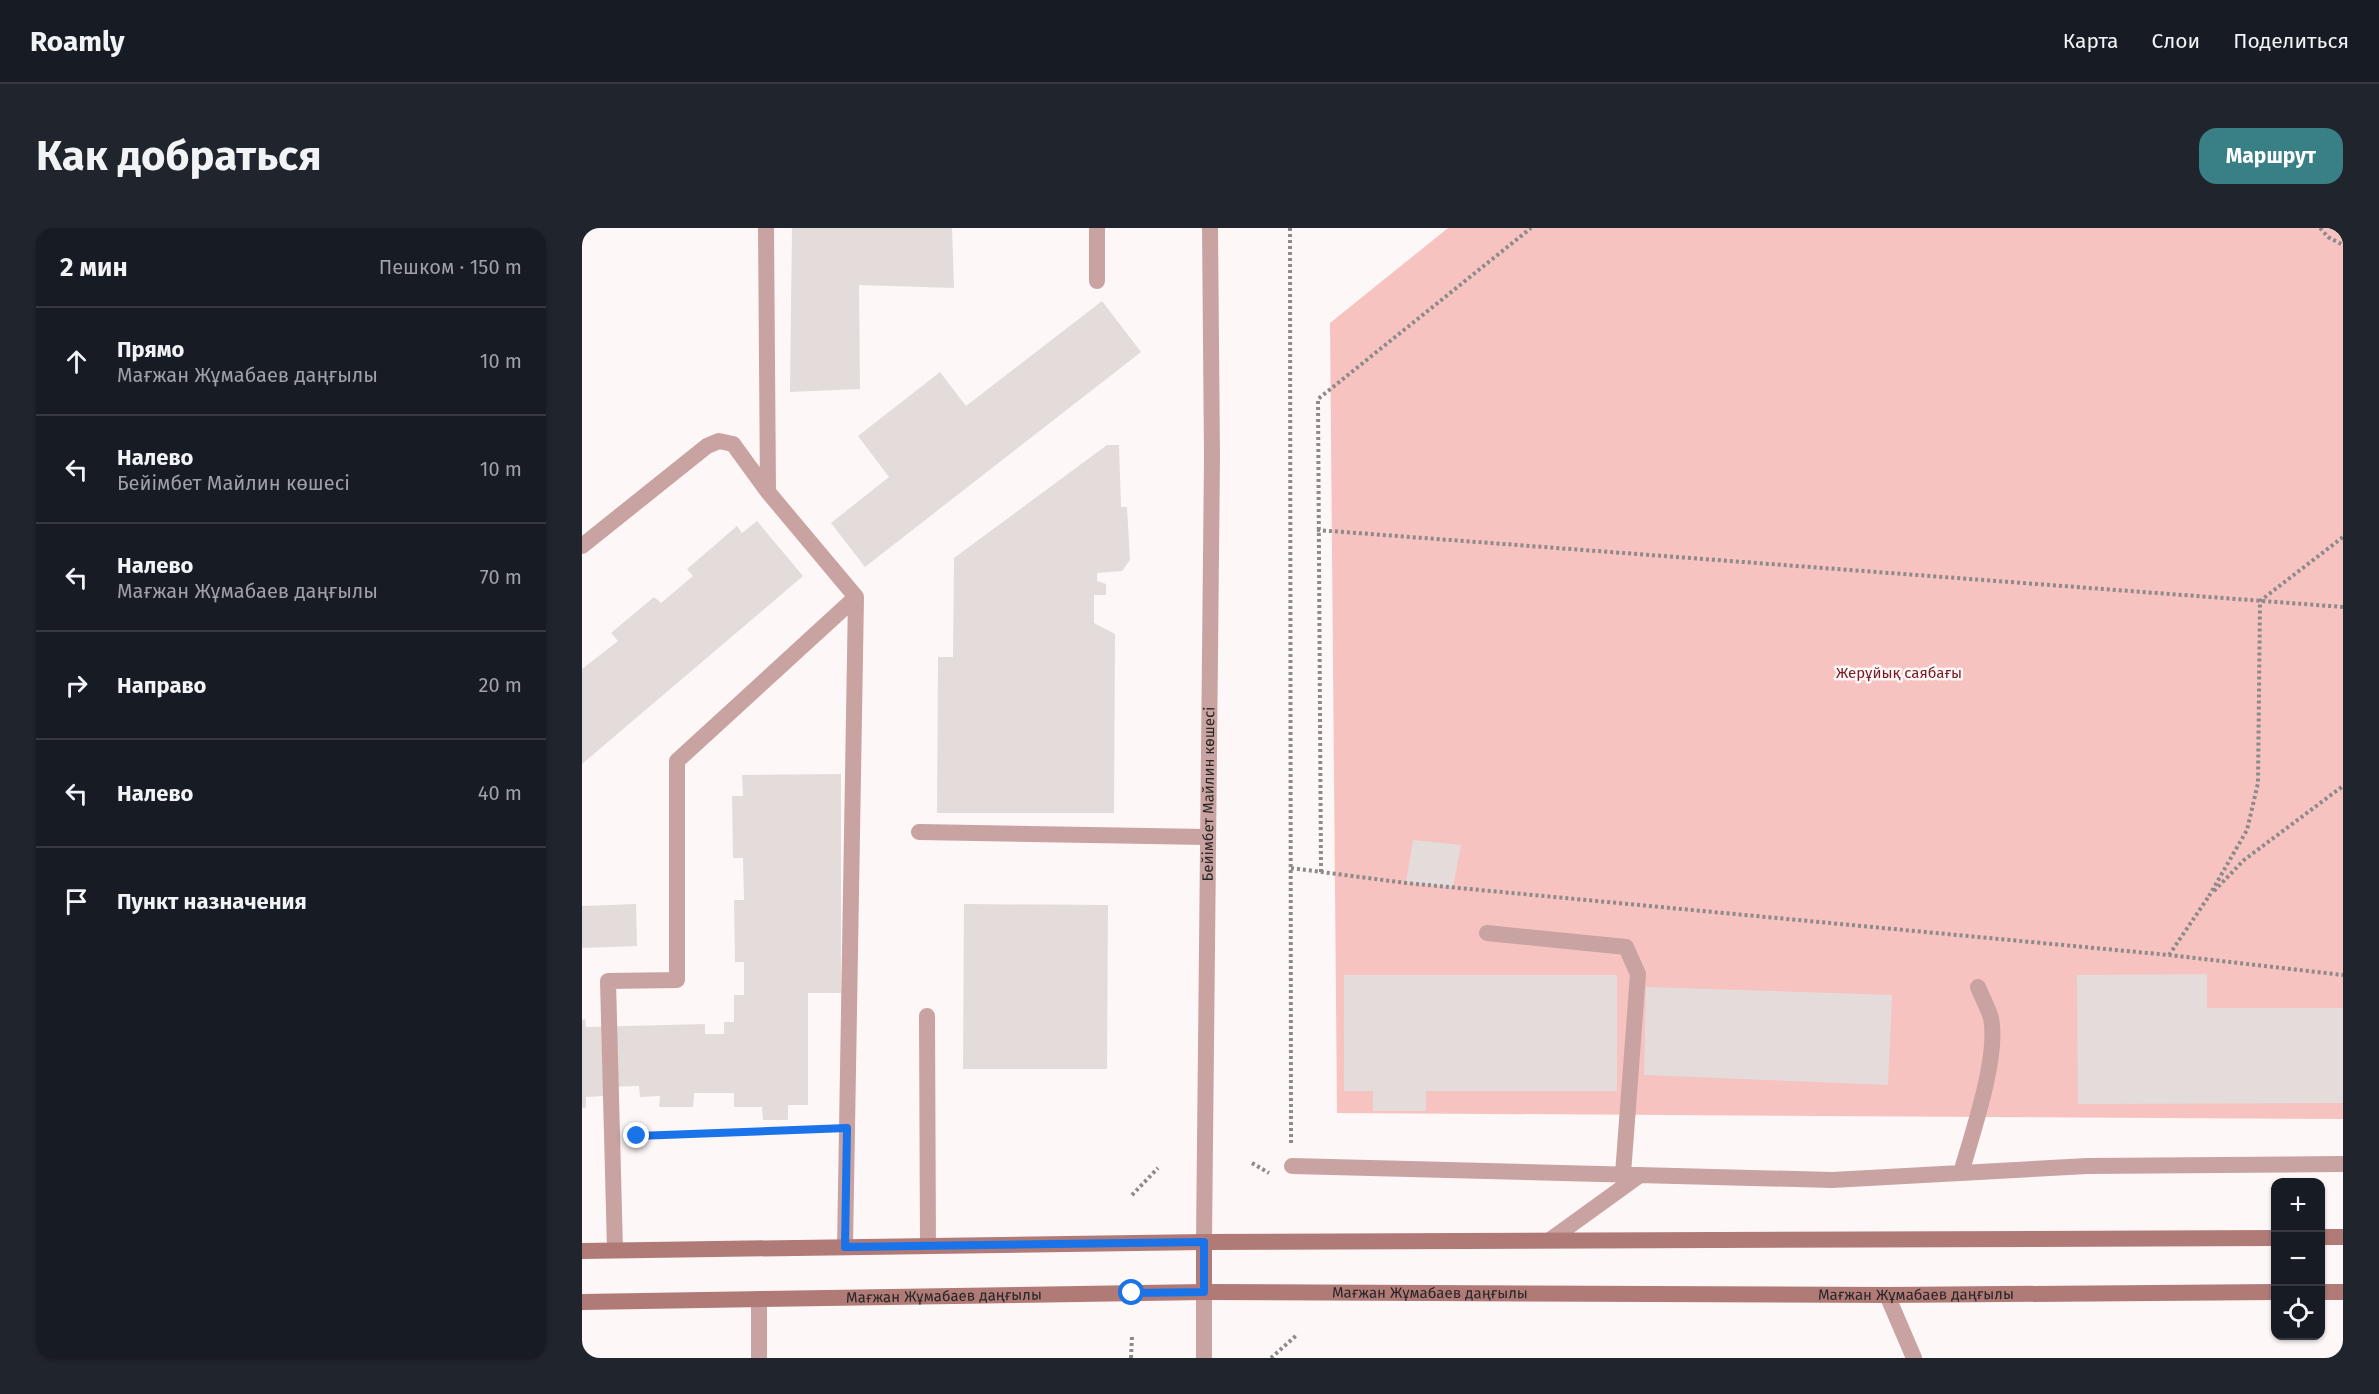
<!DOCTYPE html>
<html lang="ru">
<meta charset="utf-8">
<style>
:root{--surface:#171b24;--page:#20242c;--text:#f1f3f6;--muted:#9ea1a6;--line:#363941;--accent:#388086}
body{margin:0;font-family:"Fira Sans",sans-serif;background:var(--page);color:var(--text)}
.controls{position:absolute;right:18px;bottom:18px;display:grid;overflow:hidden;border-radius:12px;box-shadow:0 2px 4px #0004}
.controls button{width:54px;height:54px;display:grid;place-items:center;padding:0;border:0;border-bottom:2px solid var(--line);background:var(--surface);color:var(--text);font:30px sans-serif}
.stop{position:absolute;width:18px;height:18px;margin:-14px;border:4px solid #1a73e8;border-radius:50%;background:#fff}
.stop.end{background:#1a73e8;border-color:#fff;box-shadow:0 2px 6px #0008}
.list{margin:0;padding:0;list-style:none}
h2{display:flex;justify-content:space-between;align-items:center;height:78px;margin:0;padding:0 24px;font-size:26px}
h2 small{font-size:20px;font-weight:400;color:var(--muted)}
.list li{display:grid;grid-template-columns:39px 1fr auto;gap:18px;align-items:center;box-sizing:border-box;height:108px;padding:0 24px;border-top:2px solid var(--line)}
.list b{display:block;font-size:22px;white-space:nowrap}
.list p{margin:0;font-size:20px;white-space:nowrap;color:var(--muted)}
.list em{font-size:20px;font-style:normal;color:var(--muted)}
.icon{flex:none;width:33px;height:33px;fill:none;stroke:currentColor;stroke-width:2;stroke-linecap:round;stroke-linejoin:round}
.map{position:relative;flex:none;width:1761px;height:1130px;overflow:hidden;border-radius:18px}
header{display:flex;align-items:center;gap:36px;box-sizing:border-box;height:84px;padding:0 30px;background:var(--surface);border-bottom:2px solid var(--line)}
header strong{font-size:28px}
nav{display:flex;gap:33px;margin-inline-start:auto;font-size:21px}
.intro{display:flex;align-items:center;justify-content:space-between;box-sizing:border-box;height:144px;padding:0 36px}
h1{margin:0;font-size:42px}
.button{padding:15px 27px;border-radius:18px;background:var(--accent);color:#fff;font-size:21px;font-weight:700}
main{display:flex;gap:36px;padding:0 36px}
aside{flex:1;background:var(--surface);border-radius:18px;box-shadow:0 2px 4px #0004}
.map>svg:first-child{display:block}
</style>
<header>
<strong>Roamly</strong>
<nav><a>Карта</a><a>Слои</a><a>Поделиться</a></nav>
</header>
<div class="intro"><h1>Как добраться</h1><a class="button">Маршрут</a></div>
<main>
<aside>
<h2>2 мин<small>Пешком · 150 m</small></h2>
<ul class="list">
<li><svg class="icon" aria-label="ahead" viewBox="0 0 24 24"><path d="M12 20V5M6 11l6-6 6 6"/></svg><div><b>Прямо</b><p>Мағжан Жұмабаев даңғылы</p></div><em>10 m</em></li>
<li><svg class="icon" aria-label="left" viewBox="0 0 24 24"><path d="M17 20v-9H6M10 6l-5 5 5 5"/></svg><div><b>Налево</b><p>Бейімбет Майлин көшесі</p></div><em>10 m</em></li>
<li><svg class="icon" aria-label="left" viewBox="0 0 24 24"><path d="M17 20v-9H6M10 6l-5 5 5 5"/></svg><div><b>Налево</b><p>Мағжан Жұмабаев даңғылы</p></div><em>70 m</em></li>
<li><svg class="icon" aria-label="right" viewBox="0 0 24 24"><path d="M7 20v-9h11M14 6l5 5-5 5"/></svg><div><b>Направо</b></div><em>20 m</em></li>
<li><svg class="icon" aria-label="left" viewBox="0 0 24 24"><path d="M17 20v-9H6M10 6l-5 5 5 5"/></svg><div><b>Налево</b></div><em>40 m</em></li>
<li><svg class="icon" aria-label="arrive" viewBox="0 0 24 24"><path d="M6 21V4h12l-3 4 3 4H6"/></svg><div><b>Пункт назначения</b></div></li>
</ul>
</aside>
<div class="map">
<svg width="1761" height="1130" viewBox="0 0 1761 1130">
<rect width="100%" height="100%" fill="#fef7f7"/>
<path fill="#f7c3c0" d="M866 0H1761V891L755 885 748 95Z"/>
<path fill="#e3dcdb" d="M210 0H370L372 60 277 57 278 161 208 164Z
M520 73 559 124 283 339 249 295 307 249 276 208 358 144 384 178Z
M525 217H537L539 279H545L548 332 540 343 515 345V353L524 356V367H512V395L533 406 532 585H355L356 429H371L372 330Z
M175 293 221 348 0 536V441L36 413 29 405 72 369 79 375 111 348 105 341 155 298 160 305Z
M259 546V765H226V877H206V892H181L180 879H152V865H112L111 879H77L78 868 58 869 57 858 22 859V868L4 869V880H0V792L3 791 4 799 123 796V806H142V794H152V767H162V734H153L152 672H162L161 630H151L150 568H161L160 547Z
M831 612 879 617 871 659 824 654Z
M54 676 55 718 0 720V678Z
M382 676 526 677 525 841H381Z
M1625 746V780H1761V875L1496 876 1495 747Z
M762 747H1035V863H844V883H791V863H762Z
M1064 759 1310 767 1306 857 1062 847Z"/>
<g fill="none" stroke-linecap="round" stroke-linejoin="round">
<path stroke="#8e8a8a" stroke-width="4" stroke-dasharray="3 3" stroke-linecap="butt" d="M708 0 709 916
M1738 0 1746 9 1761 17
M735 302 1761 379
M709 640 824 655 1587 727 1761 747
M739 644 736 171 949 0
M1632 663 1662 632 1761 558
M1627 668 1665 602 1676 555 1678 373 1761 309
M1587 727 1627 668
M54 908 242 901
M670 935 687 945
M550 967 576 940
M549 1130 550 1108
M689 1130 716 1106"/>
<path stroke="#c9a3a1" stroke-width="16" d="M184 0 186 264
M515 0V53
M0 318 125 218 137 213 151 216 186 264 274 369
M337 604 625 609
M905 705 1044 719 1056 746 1041 946
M345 788 346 1018
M710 938 1250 952 1505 938 1761 936
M1379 945C1390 906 1417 829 1409 790 1406 780 1400 769 1396 759
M968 1012 1058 947
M33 1022 26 753 95 752V533L274 369 263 1019
M177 1071V1130"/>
<path stroke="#c9a3a1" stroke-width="16" d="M1305 1067 1332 1130"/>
<g stroke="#c9a3a1" stroke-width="16">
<path id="s1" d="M622 1014 630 229 628 0"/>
<path d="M622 1064V1130"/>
</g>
<g stroke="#b07a77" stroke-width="16">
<path d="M1738 1009H1761"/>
<path d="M622 1014V1064"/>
<path d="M0 1023 622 1014 1694 1010"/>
<path d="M1738 1064H1761"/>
<path id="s2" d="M0 1074 622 1064 1305 1067 1694 1064"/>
</g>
</g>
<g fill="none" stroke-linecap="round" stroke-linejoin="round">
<path stroke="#1a73e8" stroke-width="8" d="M55 908 265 900 263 1019 622 1014V1064L550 1065"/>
</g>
<g text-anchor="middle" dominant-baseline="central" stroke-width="5" stroke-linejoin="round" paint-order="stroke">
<g font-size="15" fill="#7a1a21" stroke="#fef7f7">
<text x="1317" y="445">Жерұйық саябағы</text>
</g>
<g font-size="15" fill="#282626" stroke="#fef7f7">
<text stroke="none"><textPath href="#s1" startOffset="448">Бейімбет Майлин көшесі</textPath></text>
<text stroke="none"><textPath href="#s2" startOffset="848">Мағжан Жұмабаев даңғылы</textPath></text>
<text stroke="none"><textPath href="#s2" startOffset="1334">Мағжан Жұмабаев даңғылы</textPath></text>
<text stroke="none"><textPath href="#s2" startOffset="362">Мағжан Жұмабаев даңғылы</textPath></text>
</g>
</g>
</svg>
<div class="controls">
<button>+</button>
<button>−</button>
<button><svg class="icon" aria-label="locate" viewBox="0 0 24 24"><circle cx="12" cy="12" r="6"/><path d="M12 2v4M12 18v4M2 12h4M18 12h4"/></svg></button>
</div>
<div class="stop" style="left:550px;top:1065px"></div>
<div class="stop end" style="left:55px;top:908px"></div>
</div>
</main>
